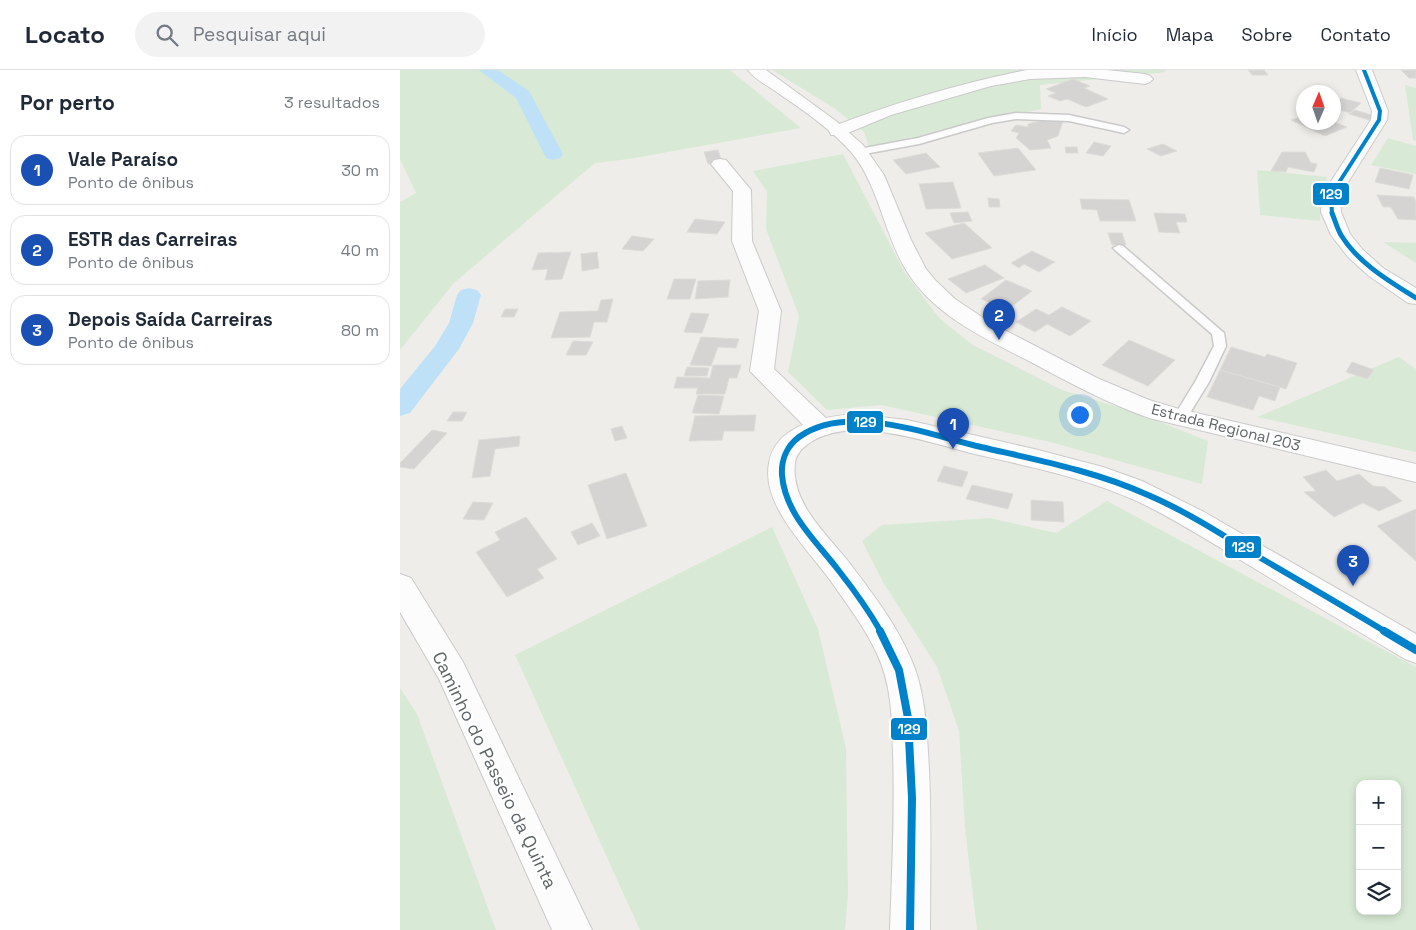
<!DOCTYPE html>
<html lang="pt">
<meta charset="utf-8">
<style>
:root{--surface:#fff;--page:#f2f2f3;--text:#1f2937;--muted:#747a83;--line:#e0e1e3;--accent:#1a73e8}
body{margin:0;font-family:"Space Grotesk",sans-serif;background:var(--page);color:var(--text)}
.controls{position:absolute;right:15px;bottom:15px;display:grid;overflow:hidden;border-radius:10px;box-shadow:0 2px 8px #0003}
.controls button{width:45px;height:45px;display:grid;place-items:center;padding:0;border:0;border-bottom:1px solid var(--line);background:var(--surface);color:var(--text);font:25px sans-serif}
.compass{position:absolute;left:896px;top:15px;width:45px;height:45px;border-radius:50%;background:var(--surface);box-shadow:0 2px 8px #0003;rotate:2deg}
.you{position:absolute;left:679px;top:344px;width:18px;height:18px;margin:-12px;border:4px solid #fff;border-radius:50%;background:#1a73e8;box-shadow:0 0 0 8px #1a73e833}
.badge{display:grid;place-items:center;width:32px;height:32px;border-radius:50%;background:var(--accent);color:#fff;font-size:16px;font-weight:700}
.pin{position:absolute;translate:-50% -41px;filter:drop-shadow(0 1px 2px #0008)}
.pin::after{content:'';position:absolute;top:26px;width:18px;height:15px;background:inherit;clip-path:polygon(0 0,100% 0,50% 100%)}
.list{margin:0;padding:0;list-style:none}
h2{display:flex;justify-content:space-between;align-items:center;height:65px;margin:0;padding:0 20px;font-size:21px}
h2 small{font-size:16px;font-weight:400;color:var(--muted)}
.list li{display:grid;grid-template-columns:32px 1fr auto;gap:15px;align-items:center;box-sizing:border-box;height:70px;margin:0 10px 10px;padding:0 10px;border:1px solid var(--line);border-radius:15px}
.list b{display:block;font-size:19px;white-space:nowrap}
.list p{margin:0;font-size:16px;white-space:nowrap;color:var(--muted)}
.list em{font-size:16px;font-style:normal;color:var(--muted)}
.icon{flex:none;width:28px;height:28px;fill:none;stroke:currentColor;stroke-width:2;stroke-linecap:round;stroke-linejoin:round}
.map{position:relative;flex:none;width:1016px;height:860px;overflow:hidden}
header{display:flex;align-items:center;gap:30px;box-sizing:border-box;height:70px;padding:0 25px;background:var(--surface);border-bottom:1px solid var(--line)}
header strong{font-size:24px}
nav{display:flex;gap:28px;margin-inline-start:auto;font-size:18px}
.search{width:350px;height:45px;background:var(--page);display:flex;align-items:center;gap:12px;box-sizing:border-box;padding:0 18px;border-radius:28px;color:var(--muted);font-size:19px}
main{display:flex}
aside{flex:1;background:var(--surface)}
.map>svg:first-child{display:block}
</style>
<header>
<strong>Locato</strong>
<div class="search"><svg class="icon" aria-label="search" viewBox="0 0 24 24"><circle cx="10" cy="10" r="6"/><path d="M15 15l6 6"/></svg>Pesquisar aqui</div>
<nav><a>Início</a><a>Mapa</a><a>Sobre</a><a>Contato</a></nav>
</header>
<main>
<aside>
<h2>Por perto<small>3 resultados</small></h2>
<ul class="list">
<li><span class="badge" style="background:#1a4fb4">1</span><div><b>Vale Paraíso</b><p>Ponto de ônibus</p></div><em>30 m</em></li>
<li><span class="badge" style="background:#1a4fb4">2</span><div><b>ESTR das Carreiras</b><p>Ponto de ônibus</p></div><em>40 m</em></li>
<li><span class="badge" style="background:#1a4fb4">3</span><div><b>Depois Saída Carreiras</b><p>Ponto de ônibus</p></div><em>80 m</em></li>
</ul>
</aside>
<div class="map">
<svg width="1016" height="860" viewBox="0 0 1016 860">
<rect width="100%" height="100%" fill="#efede9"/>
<path fill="#d8ead5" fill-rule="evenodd" d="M0 0H330L401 58 229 89 195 93 54 213 0 280V132L16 123 0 89Z
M372 0H764L766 2 640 15 641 39 470 79 464 62 434 38Z
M1005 15 1016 18V71L1013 70Z
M988 68 1016 76V104L971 95Z
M443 84 505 203 540 249 573 275 662 320 738 343 808 371 802 414 650 372 481 335 427 340 388 302 399 246 366 159 367 122 353 101Z
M857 100 927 107 921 132 920 151 860 145Z
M983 172 1016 173V193Z
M999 287 1016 299V382L857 347Z
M707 431 1016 597V860H577L565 758 559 661 537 597 483 512 462 471 482 455 590 448 656 463ZM960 714H997V841H960Z
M372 457 418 559 446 678 448 824 445 860H240L115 585Z
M0 618 17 644 96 860H0Z"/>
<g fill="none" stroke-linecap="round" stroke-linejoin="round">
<path fill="#bee1f8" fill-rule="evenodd" d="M79 0H98L129 21 163 84 160 88 153 90 146 88 116 28Z
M69 218 77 220 81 225 73 253 59 279 10 343 0 346V319L35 276 49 253 57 225 61 220Z"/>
</g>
<path fill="#d5d4d2" stroke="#dedcd8" d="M848 0H864L868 5H852Z
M1001 0H1016V8H1009Z
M673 9 690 16 684 18 708 29 686 37 667 29 660 31 648 26 656 23 646 19Z
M941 28 961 33 950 43 934 38V31L937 32Z
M955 40 975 46 969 50 949 44Z
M904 46V52H934L947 57 925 66 891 50Z
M645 50 663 51 658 66 647 70 651 78 630 80 616 68 619 63 611 61 616 55 628 57V54Z
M694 72 711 76 703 86 686 83Z
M763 74 777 81 761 86 747 79Z
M665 77H677L678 83H666Z
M618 78 636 100 594 106 578 83Z
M318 80 322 92 308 94 304 82Z
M882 82H905L911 93 917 94 914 102 888 97 886 102 871 101Z
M526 83 540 97 506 104 493 90Z
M980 98 1013 105 1009 119 975 112Z
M553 112 561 138 526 139 519 114Z
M977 125 1014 127 1016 132V150L998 149 991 137H983Z
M588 128 599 129 600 137H589Z
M680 129 729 130 736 151H700L697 140 682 139Z
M568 142 572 151 554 153 550 143Z
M754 143 785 144 787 152H776L780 163 759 162Z
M295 149 325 152 317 164 287 162Z
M564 153 592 178 552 189 525 163Z
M708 163H722L726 175H712Z
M232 166 254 169 243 181 222 179Z
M632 181 655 192 639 202 624 194 619 198 611 193Z
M171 182 162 209 145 210 148 199 132 200 138 183Z
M197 182 199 198 182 201 181 184Z
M585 195 604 208 566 223 548 209Z
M274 209H296L290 229H267Z
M330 210 328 227 295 229 298 211Z
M606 210 632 221 607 240 581 229Z
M213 229 207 252H194L190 267 151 268 160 242 198 241 201 230Z
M662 237 691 251 670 266 647 254 635 262 616 252 636 239 649 245Z
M105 239H118L114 247H101Z
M291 243 309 244 302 263 284 262Z
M301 267 339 269 336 278 318 277 311 296 290 295Z
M729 270 775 290 748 316 702 295Z
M173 271 193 272 186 285H166Z
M831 277 865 287 867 284 897 293 886 319 820 300Z
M952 292 974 300 967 309 946 302Z
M313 295H341L337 308H329L325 324H296L298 318H274L277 307 310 308Z
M287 297 309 298 307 306H284Z
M820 300 880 317 875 331 859 326 853 340 807 327Z
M298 325 324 326 319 344 292 343Z
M53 342H67L62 351H47Z
M356 345 354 361H324L322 370 289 371 295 346Z
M222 356 227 368 215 371 211 359Z
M32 360 47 363 14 399 0 397V393Z
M120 366 119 376 95 379 90 406 72 408 79 370Z
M544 396 568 402 562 417 537 411Z
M926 400 937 411 959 404 973 416 985 417 1002 431 979 441 963 433 934 447 904 422 916 421 903 407Z
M226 403 247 456 207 469 188 415Z
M572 415 613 424 608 439 566 429Z
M631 430 663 432 664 452 631 450Z
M73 432 93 433 84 450 63 449Z
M1016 439V491L977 456Z
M126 447 157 489 137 499 144 508 107 527 76 482 100 470 95 462Z
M192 453 200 466 178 475 171 462Z"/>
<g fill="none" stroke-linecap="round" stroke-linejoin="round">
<g stroke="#cacaca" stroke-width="3">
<path id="service" d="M616 43 669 45 724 57 729 60 724 63 669 51 616 49 592 53 519 74 459 85 454 82 459 79 518 68 588 48Z
M719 175 723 176 824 263 826 276 809 312 785 351H775L773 348 795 312 814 276 812 264 715 180 713 178Z"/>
</g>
<g stroke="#cacaca" stroke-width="2">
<path id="minor" d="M627 0H707L745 4 750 6 753 9 750 12 745 14 685 7 630 9 591 16 491 45 443 65H431L429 61 431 57C495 33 560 13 627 0Z
M320 89 326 90 351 120 352 171 381 241 374 299 430 352 434 358 430 364 421 366 412 364 350 301 359 241 332 171 333 121 311 94 314 90Z
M0 504 11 508 63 592 192 860H152L39 609 0 542Z"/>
</g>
<g stroke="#cbcbcb" stroke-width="2">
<path id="secondary" d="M348 0H366L436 51 463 75 484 105 511 170 526 199 535 210 555 229 591 253 697 308 749 330 779 339 1016 394V412L749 348C707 333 668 312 629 291 584 268 533 245 506 200 484 164 479 116 452 83 431 59 404 41 378 23 369 16 355 10 348 0Z
M956 0H972L988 41 987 50 940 125 941 142 950 164 962 179 983 198 1016 218V234L1008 233 969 206 948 187 931 165 921 142 922 125 971 50 972 41Z
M454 344 507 350 634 379 703 397 742 411 804 442 1016 564V593L1005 589C954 559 903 528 852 497 815 475 778 451 739 432 687 408 631 397 575 384 529 373 450 343 408 374 401 379 396 385 395 393 390 436 432 468 454 499 476 528 497 556 511 589 524 618 526 650 528 682 532 741 530 801 530 860H490C492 801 495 742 493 683 492 650 492 617 478 586 466 559 447 534 430 510 407 478 361 435 369 393 376 354 423 347 454 344Z"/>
</g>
<use href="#service" fill="#fdfcfc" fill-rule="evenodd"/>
<use href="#minor" fill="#fdfcfc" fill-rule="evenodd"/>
<use href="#secondary" fill="#fdfcfc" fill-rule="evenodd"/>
<g stroke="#fff" stroke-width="6">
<path id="bus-1-far3" d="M932 144 931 125 979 50 980 41 964 0"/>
</g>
<g stroke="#fff" stroke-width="8">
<path id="bus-1-far2" d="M932 143C935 150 937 158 941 165 958 193 989 211 1016 228"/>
</g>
<g stroke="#fff" stroke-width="10">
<path id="bus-1-far1" d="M481 562C469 541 454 520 439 501 417 472 385 444 382 405 381 390 387 376 399 367 447 332 529 365 581 377 637 390 695 401 748 425 783 440 815 460 847 480 893 507 940 534 986 562"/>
</g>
<g stroke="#fff" stroke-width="12">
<path id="bus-1" d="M480 561 499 600 508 648 512 728 510 860
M984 561 1016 580"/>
</g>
<use href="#bus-1-far3" stroke="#0082ca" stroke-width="4"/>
<use href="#bus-1-far2" stroke="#0082ca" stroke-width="5"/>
<use href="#bus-1-far1" stroke="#0082ca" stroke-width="6"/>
<use href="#bus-1" stroke="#0082ca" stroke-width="8"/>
</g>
<g text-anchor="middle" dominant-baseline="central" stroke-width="4" stroke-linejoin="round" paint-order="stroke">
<g font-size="15" fill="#5e6367" stroke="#fff">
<text transform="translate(826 357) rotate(14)">Estrada Regional 203</text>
</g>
<g font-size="18" fill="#5e6367" stroke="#fff">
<text transform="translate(95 700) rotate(64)">Caminho do Passeio da Quinta</text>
</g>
</g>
<g stroke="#fff" stroke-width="2">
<rect x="912" y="112" width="38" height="24" rx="5" fill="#0082ca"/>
<rect x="446" y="340" width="38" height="24" rx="5" fill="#0082ca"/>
<rect x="824" y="465" width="38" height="24" rx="5" fill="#0082ca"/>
<rect x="490" y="647" width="38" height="24" rx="5" fill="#0082ca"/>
</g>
<g font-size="14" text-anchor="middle" font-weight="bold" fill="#fff">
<text x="931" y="129">129</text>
<text x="465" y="357">129</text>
<text x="843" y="482">129</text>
<text x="509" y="664">129</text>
</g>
</svg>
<div class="controls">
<button>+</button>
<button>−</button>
<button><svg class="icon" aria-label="layers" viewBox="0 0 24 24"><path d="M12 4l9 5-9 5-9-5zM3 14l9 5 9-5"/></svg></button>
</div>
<svg class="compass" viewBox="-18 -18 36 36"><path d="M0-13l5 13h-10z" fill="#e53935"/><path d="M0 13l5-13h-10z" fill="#747a83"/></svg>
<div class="you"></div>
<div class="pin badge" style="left:553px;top:379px;background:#1a4fb4">1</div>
<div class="pin badge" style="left:599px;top:270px;background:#1a4fb4">2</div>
<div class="pin badge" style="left:953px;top:516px;background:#1a4fb4">3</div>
</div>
</main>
